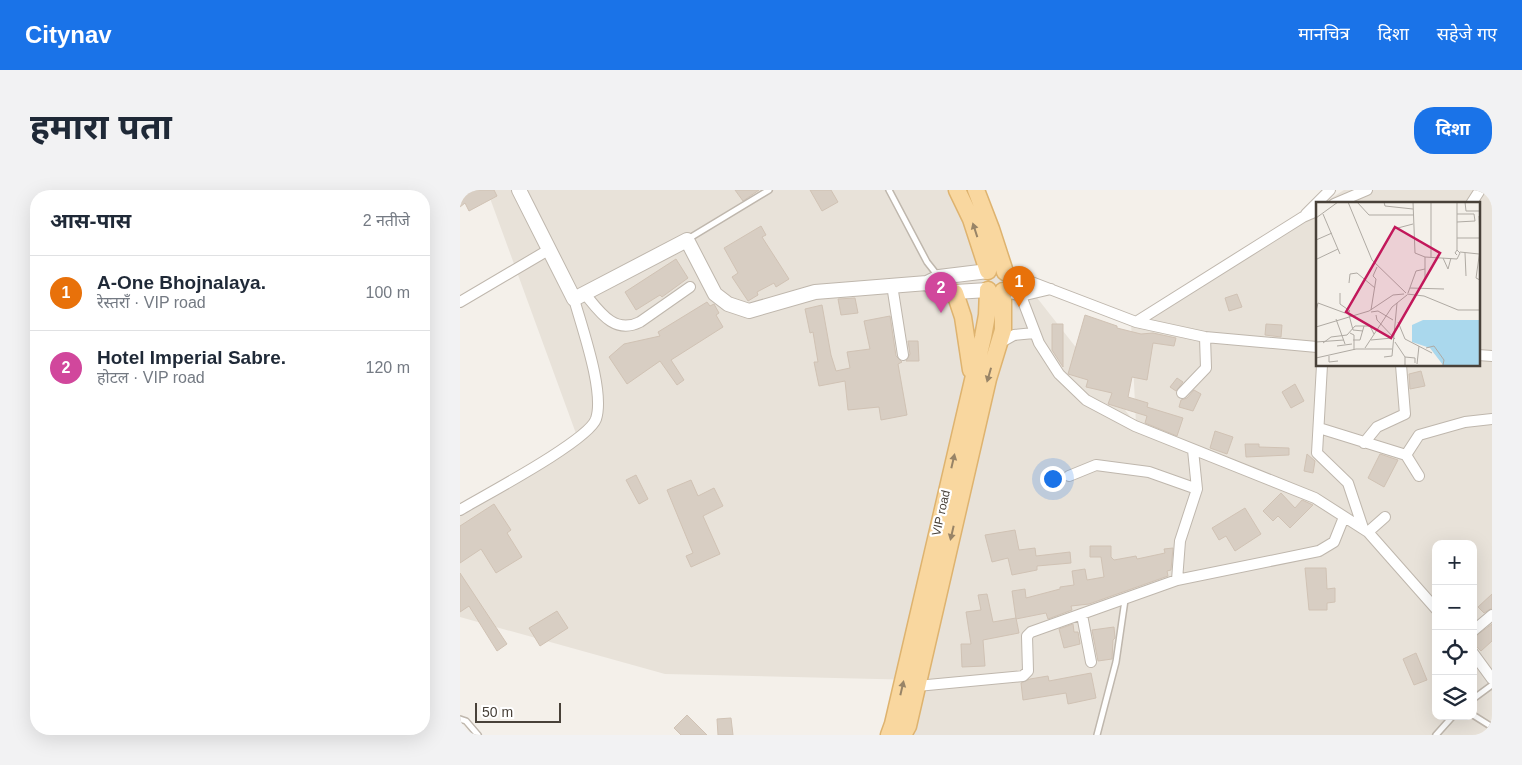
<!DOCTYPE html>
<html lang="hi">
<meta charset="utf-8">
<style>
:root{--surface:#fff;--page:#f2f2f3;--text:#1f2937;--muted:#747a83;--line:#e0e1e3;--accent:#1a73e8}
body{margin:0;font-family:Helvetica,"Noto Sans Devanagari",sans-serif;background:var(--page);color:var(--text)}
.controls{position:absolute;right:15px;bottom:15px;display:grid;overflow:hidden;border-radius:10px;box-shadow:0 5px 20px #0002}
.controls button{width:45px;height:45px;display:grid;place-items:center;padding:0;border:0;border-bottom:1px solid var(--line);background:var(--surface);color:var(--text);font:25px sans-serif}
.scale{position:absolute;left:15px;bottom:12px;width:86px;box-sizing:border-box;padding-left:5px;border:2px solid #484139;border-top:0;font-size:14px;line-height:18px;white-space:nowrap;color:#484139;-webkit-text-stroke:4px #fff;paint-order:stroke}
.you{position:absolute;left:592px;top:288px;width:18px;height:18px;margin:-12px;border:4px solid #fff;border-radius:50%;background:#1a73e8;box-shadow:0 0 0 8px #1a73e833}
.badge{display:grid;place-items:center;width:32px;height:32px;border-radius:50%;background:var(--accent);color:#fff;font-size:16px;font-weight:700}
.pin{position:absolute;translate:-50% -41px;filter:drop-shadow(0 1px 2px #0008)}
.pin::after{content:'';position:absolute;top:26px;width:18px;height:15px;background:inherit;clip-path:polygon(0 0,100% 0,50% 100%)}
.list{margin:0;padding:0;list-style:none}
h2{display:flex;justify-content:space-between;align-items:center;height:65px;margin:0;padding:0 20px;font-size:21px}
h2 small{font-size:16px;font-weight:400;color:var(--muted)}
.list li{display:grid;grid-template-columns:32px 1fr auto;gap:15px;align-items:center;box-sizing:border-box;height:75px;padding:0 20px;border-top:1px solid var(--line)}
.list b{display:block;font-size:19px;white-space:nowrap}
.list p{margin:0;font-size:16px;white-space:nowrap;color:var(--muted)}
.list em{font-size:16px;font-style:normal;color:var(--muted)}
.icon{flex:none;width:28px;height:28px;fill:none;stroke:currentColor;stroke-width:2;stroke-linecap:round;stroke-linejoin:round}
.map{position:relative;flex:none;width:1032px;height:545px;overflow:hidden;border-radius:20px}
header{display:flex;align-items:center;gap:30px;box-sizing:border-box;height:70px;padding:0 25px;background:var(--accent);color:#fff}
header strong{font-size:24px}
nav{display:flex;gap:28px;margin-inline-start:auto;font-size:18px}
.intro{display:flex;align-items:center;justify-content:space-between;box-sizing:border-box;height:120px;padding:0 30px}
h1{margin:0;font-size:35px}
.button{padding:12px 22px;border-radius:20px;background:var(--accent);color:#fff;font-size:18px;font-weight:700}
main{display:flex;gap:30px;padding:0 30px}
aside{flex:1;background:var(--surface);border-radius:20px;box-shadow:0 5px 20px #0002}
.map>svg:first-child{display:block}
</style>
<header>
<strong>Citynav</strong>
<nav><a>मानचित्र</a><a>दिशा</a><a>सहेजे गए</a></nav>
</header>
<div class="intro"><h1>हमारा पता</h1><a class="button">दिशा</a></div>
<main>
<aside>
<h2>आस-पास<small>2 नतीजे</small></h2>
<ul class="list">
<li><span class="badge" style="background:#e8710a">1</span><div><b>A-One Bhojnalaya.</b><p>रेस्तराँ · VIP road</p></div><em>100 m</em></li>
<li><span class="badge" style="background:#d1479c">2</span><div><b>Hotel Imperial Sabre.</b><p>होटल · VIP road</p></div><em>120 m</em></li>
</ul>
</aside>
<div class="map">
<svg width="1032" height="545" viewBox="0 0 1032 545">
<rect width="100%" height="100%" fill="#f4f0ea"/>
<path fill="#e8e2d9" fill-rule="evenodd" d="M27 0H507L527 44 676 234 671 132 857 17V175H1018V14H862L884 0H1032V545H426L459 490 205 484 0 427V320L118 249ZM976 354H1013V526H976Z"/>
<path fill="#d8cec3" stroke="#d0c2b4" d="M7 0H34L37 6 9 21 5 13 0 17V4Z
M275 0H299L283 11Z
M350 0H371L378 12 362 21Z
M301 36 306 45 302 47 329 89 316 97 314 93 297 102 298 105 288 111 272 87 278 83 264 58Z
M216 69 228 88 202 107 200 105 176 120 165 102Z
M777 104 782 117 769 121 765 108Z
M395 108 398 123 381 125 378 109Z
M247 112 250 116 254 114 259 123 256 125 263 137 211 170 224 190 217 195 200 171 167 194 149 167 164 154 200 146 198 142Z
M362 115 371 165 376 181 390 178 387 162 410 159 404 131 430 126 436 166 442 172 438 174 447 225 421 230 419 217 388 220 385 191 359 196 354 172H358L353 142 350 143 345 119Z
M625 125 657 136V138L681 144 693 143 716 148 714 156 693 153 687 190 672 187 668 207 688 213 687 217 723 228 717 246 685 233 687 226 648 214 652 203 626 197 628 190 608 184Z
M592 134H603V177L592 160Z
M806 134 822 135 821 147 805 145Z
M448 151H458L459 171H446L450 164Z
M961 181 965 196 950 199 949 184Z
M717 188 723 192 716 201 710 197Z
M835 194 844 211 831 218 822 202Z
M734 200 741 204 733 221 719 217 721 210 727 208Z
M755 241 773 247 767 264 750 258Z
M785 254H799V257L829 258V265L786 267Z
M847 264 855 271 853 283 844 281Z
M920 264 938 270 924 297 908 288Z
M176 285 188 309 179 314 166 290Z
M231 290 238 306 254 298 263 316 243 326 260 364 231 377 226 366 233 363 207 300Z
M821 303 835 318 842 310 853 315 830 338 818 326 813 331 803 321Z
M34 314 51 340 47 343 62 367 36 383 21 359 0 373V336Z
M785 318 801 344 775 361 766 346 759 350 752 338Z
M555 340 559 360 575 358 576 366 610 362 611 373 577 376V380L552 385 548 368 532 372 525 345Z
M630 356H651V367L654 370 676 366 677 369 705 363 704 359 713 358 711 380 707 381 708 386 629 414 611 416 612 420 588 429 586 423 556 429 552 401 565 399 566 408 600 399V397L614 395 612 381 625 379 627 390 644 387 641 367H630Z
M845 378H866L867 399 875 398V412L867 413V420H849Z
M0 383 47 454 37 461 9 416 0 422Z
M527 404 533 432 556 428 559 443 523 450 525 476 502 477 501 454H511L506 422 521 420 518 405Z
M1032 404V418L1024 423 1018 417Z
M97 421 108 438 80 456 69 438Z
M613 434 614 442H618L620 454 604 458 599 439Z
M1032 434V451L1021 461 1013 453V448Z
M654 437 655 448 653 450 652 469 638 471 632 440Z
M956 463 967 490 954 495 943 469Z
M631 483 636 508 608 514 606 503 563 510 561 493 570 489 588 486 589 491Z
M227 525 247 545H221L214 538Z
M271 528 273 545H258L257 529Z"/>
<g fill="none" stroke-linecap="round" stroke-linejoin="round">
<g stroke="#bfb7ad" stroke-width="8">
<path id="service" d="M429 0 467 72 478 86
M228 49 309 0
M1013 509 1032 495
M1013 525 1032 537
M0 529 6 531 18 545
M637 545 656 472 665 410
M976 545 993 526"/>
</g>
<g stroke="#bfb7ad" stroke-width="12">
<path id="minor" d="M874 14 907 0
M1011 14 1020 0
M846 24 870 0
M545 82 676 132 745 147 857 157
M432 95 443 165
M543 101 561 106 591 99
M125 104C139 121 154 145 180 132L230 97
M561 106 579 153 599 184 626 210 675 236 855 308 908 342 976 419
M0 112 90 59
M676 132 843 27 857 21
M538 154 554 145 574 143
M1018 165 1032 166
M862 175 857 263 888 293 903 338
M722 203 746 178 745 147
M859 238 946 265 959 286
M904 253 917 237 945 224 941 175
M946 265 959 245 1005 232 1032 229
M609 286 636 275 689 282 737 299
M0 320C25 305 128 251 136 229 145 202 122 138 114 109
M908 342 925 327
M717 390 720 351 737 299 733 260
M622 425 631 472
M1013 441 1032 425
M1013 463 1032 489
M457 496 563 486 568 481 567 446 571 442 717 390 859 361 874 352 884 327"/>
</g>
<g stroke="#bfb7ad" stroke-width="16">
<path id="tertiary" d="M59 0 114 109 227 50 255 104 268 114 289 121 355 102 467 93 479 87 528 81
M467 93 479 103 528 100"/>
</g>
<g stroke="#deb36f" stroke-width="19">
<path id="primary" d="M497 0 511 29 528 81
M516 0 531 39 545 82
M495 103 503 127 511 180
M429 545 433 534 523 147 527 125 528 100
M443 545 448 536 528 189 543 140V101"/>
</g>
<use href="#service" stroke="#fff" stroke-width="5"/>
<use href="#minor" stroke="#fff" stroke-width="10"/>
<use href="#tertiary" stroke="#fff" stroke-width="14"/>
<use href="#primary" stroke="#f9d79f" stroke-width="16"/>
</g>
<defs><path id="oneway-solid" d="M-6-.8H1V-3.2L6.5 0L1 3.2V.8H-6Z" transform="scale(1.25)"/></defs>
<g fill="#988467">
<use href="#oneway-solid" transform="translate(515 40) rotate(-108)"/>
<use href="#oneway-solid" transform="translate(529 185) rotate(106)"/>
<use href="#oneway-solid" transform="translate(493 271) rotate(-77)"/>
<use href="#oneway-solid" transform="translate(492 343) rotate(103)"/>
<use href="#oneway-solid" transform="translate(442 498) rotate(-77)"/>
</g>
<g text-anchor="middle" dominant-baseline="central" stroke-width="4.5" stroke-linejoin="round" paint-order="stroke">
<g font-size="12" fill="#484139" stroke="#fff">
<text transform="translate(481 323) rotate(-77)">VIP road</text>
</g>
</g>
<g transform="translate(856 12)">
<rect width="164" height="164" fill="#f4f0ea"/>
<path d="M107 118H164V163H127L114 146 96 140V123Z" fill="#aad8ed"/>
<path fill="none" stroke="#afaaa3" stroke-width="1" d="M32 0 56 58 90 91M41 0 53 13H98M68 0 69 4 97 7M97 0 99 51 109 55 141 57 144 51 141 48 139 51 141 53M115 0V56M141 0V48M149 0 150 9H164M7 12 24 52M141 12H158L159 19 141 20M163 14 164 34M0 16 22 0M78 27 97 22M141 36H164M0 38 16 31M164 48 160 76 164 78M144 50 163 52M149 51 150 74M127 56 132 67 135 56M1 57 22 47M109 77V55M33 81 34 72 41 71 59 86M94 86 128 87M24 91V102L34 109M92 91 100 69 109 67M91 92 108 94 142 108H164M55 108 60 77 57 74 61 65M0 109 2 101 29 111 34 109M55 110 62 109 77 118M33 113 37 128 47 129M60 113 61 118 79 137M20 117 29 142M82 120 89 137 116 151M0 125 53 109 77 93 88 92M34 131 38 133V148M37 138H44L48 124M55 138 76 136M0 140 28 138M79 140 89 155V163M7 141 15 135 31 133 39 124H54L58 132M21 144 36 142M49 146 76 105 91 93M110 146 118 144 128 158 127 163M13 154V160L22 159M68 155 76 154 81 101M89 155 99 156V161M0 156 40 147H76M101 162 103 144"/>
<path fill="#c2185b" fill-opacity="0.15" stroke="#c2185b" stroke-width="2.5" d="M79 25 124 51 75 136 30 110Z"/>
<rect width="164" height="164" fill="none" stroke="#484139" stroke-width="2.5"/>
</g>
</svg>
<div class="controls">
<button>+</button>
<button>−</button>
<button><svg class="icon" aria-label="locate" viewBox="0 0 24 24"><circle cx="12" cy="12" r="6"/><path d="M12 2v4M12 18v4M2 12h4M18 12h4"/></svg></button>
<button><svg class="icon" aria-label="layers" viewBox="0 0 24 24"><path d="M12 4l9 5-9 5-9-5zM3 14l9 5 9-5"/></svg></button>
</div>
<div class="scale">50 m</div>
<div class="you"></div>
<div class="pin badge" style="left:559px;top:117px;background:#e8710a">1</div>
<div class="pin badge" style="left:481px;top:123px;background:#d1479c">2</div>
</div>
</main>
